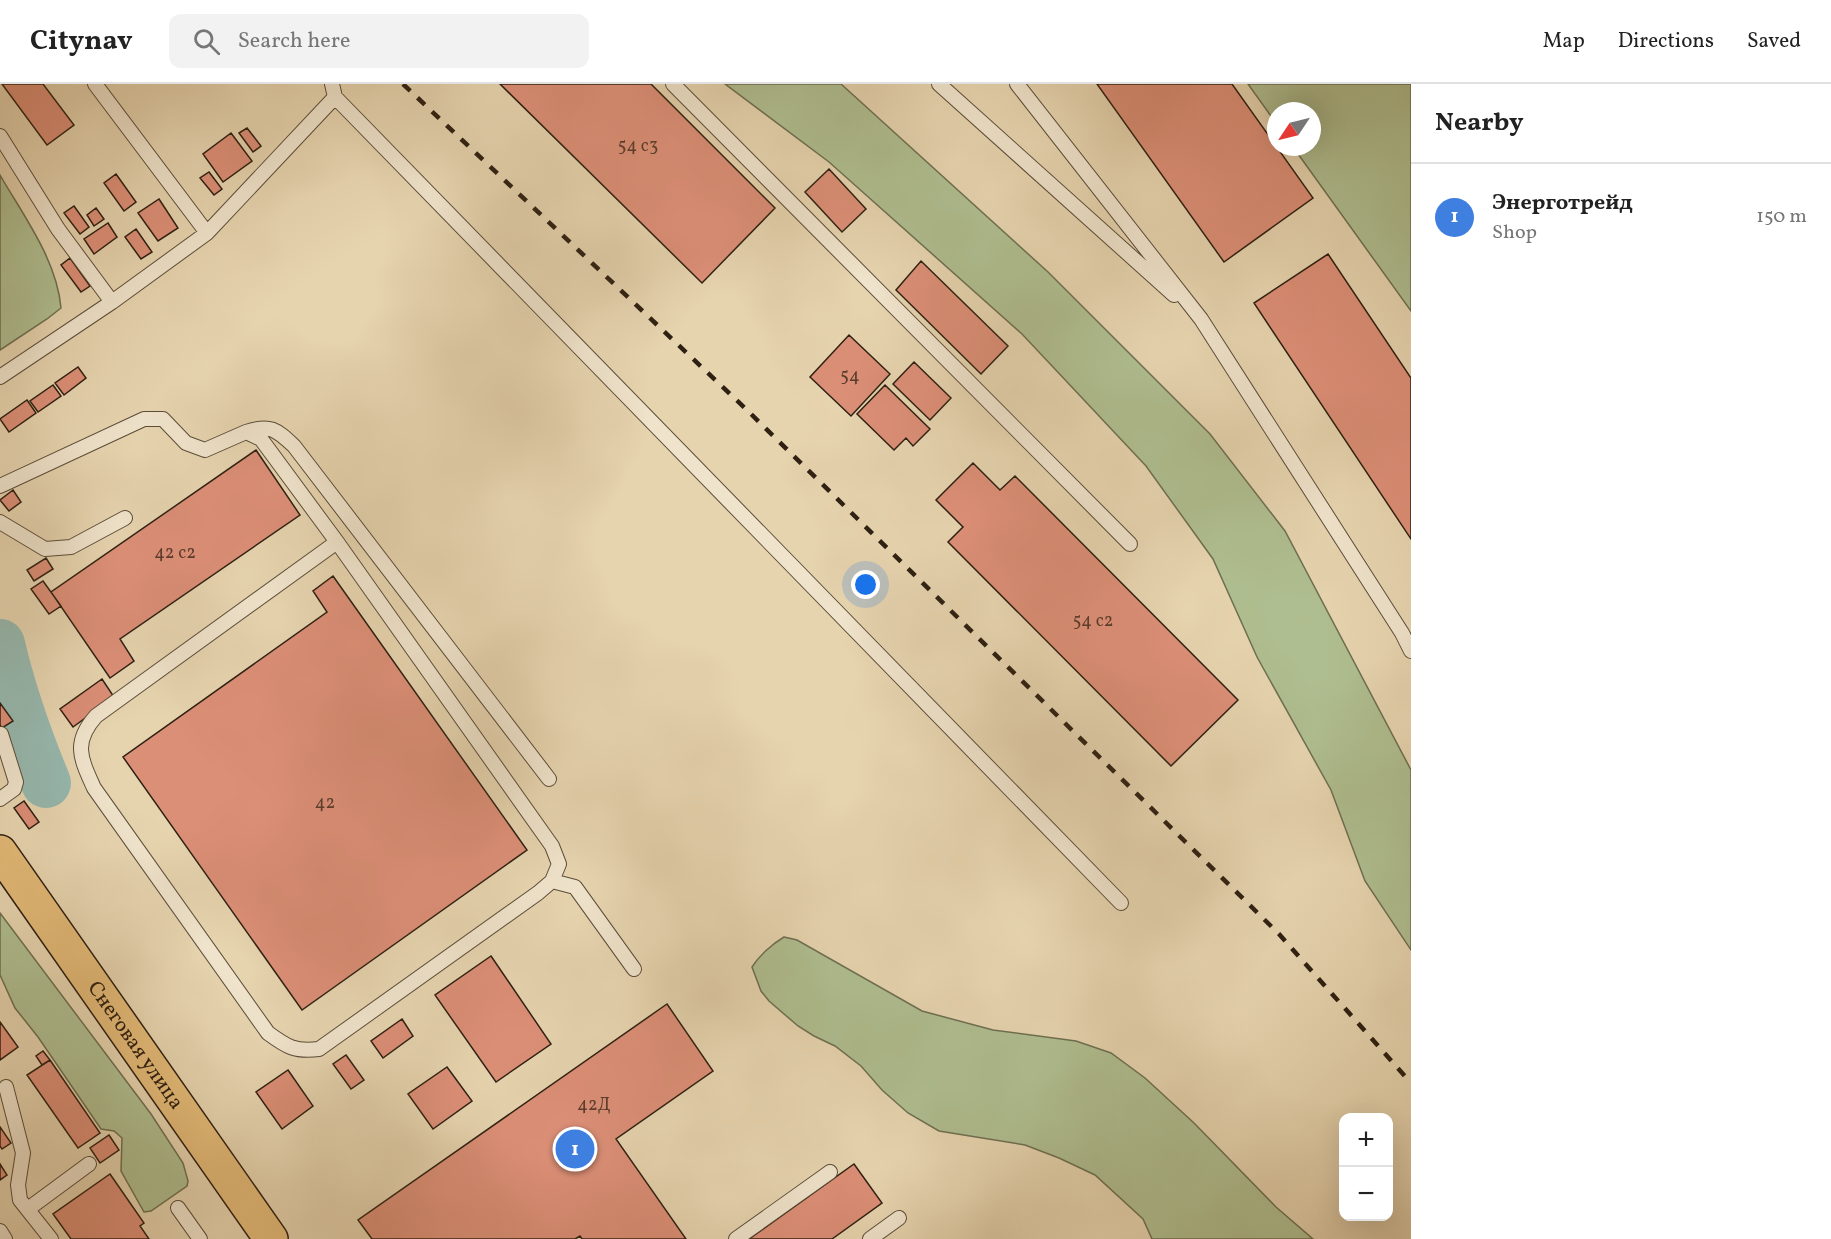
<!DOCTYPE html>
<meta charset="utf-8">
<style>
:root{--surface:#fff;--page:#f2f2f2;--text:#222;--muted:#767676;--line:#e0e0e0;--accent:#8f2418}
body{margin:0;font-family:Vollkorn,serif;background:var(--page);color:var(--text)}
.controls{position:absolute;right:18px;bottom:18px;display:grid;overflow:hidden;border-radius:12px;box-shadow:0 6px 24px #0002}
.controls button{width:54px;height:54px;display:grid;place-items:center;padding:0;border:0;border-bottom:2px solid var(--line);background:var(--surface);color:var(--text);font:30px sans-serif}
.compass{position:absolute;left:1267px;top:18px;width:54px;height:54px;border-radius:50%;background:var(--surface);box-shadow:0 6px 24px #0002;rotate:235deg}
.you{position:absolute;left:866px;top:501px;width:21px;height:21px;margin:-15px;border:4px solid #fff;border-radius:50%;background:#1a73e8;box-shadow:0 0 0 9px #1a73e833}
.badge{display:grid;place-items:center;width:39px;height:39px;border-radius:50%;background:var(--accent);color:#fff;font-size:20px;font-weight:700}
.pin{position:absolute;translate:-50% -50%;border:3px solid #fff;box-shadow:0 2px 6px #0006}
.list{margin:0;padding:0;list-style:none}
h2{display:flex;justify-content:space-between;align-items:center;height:78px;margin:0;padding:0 24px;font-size:26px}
h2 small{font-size:20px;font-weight:400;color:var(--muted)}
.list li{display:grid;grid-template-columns:39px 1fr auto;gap:18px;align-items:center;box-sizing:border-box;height:108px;padding:0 24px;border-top:2px solid var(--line)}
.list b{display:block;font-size:22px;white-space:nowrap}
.list p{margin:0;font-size:20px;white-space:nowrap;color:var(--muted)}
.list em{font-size:20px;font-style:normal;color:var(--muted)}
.icon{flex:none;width:33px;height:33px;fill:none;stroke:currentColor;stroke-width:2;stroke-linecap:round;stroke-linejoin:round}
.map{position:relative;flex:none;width:1411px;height:1155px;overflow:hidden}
header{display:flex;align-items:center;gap:36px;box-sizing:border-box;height:84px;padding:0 30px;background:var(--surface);border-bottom:2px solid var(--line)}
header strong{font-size:28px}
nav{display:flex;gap:33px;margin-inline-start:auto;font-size:21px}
.search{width:420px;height:54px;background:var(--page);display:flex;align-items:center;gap:15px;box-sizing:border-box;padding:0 21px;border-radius:12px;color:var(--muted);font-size:22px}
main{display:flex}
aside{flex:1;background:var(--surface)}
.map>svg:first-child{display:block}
</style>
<header>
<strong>Citynav</strong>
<div class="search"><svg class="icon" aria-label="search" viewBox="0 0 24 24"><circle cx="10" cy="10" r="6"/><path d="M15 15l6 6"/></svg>Search here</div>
<nav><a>Map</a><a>Directions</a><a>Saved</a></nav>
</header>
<main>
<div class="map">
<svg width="1411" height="1155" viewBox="0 0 1411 1155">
<rect width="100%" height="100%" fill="#e6d4af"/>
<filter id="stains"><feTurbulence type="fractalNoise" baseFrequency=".00333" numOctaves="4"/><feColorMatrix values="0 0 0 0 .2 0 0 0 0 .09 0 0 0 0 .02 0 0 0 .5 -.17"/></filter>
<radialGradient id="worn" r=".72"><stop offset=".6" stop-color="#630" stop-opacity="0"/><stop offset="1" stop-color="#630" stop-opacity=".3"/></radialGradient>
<path fill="#afbe90" stroke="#6e6f51" stroke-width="1.5" d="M725 0H841L1048 188 1210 350 1285 447 1411 686V866L1365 797 1331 706 1257 573 1213 475 1146 382 1022 250 829 78Z
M1248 0H1411V227L1293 63H1312V27H1276V39Z
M0 91C23 131 57 176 61 224L47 235 0 266Z
M0 829 151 1030 183 1079 188 1097 187 1102 151 1127 144 1128 121 1087 122 1054 114 1047 101 1045 38 953 15 924 0 891Z
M784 853 797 856 922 927 993 946 1076 957 1111 969 1145 994 1194 1039 1276 1123 1313 1155H1152L1143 1135 1095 1091 1059 1074 1025 1061 939 1047 908 1029 882 1006 861 982 835 962 814 952 798 942 769 917 761 907 752 883C759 872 772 860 784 853Z"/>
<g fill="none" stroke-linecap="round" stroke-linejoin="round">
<path stroke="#96b8ae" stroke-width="50" d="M0 560C11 608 27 653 46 699"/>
</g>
<path fill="#dc8f77" stroke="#2e2012" stroke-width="1.5" d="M2 0H43L74 41 47 61Z
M500 0H651L775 124 702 199Z
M1097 0H1232L1313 114 1224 178Z
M247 44 261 62 253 68 239 49Z
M231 49 252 77 223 98 203 70Z
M829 85 866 125 842 148 805 108Z
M209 88 222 105 214 111 200 94Z
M116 90 136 118 124 127 104 99Z
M159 115 178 144 158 157 138 129Z
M74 122 89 143 80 150 64 129Z
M96 124 104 135 94 142 87 131Z
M108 139 117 153 94 170 84 155Z
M136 145 152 168 141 175 125 153Z
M1328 170 1411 294V455L1254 219Z
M70 174 90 202 81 208 61 181Z
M921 177 1008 262 981 290 896 206Z
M849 251 890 290 851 332 810 293Z
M914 278 951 314 930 336 893 300Z
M78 283 86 294 64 311 55 299Z
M53 301 61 312 38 328 30 317Z
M885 301 930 345 913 362 906 354 894 366 857 330Z
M27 316 36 329 9 348 0 335Z
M256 366 300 431 120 555 134 577 110 594 51 508Z
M973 379 1000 406 1015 392 1238 616 1171 682 948 458 963 443 936 416Z
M13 406 21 418 9 427 0 416Z
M46 474 53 485 34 497 27 486Z
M333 492 527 766 302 926 123 673 327 528 313 507Z
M43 497 61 522 49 530 31 505Z
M102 595 114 613 73 643 60 625Z
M0 619 13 637 2 644 0 641Z
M24 717 39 738 29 745 14 724Z
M491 872 551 960 496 998 435 911Z
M667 920 713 987 616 1055 686 1155H582L580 1152 575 1155H372L358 1136Z
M402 935 413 952 383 974 371 957Z
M0 938 18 963 0 976Z
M43 967 50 976 42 981 36 972Z
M346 971 364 996 351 1005 333 980Z
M50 976 100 1049 78 1064 27 991Z
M447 983 472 1017 433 1045 408 1010Z
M288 986 313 1022 282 1045 256 1008Z
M0 1043 11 1059 2 1065 0 1062Z
M109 1051 119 1066 100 1079 90 1064Z
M0 1080 7 1091 0 1096Z
M854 1080 882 1119 832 1155H749Z
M110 1090 144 1139 140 1142 149 1155H71L53 1130Z"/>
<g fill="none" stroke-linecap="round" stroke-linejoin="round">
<g stroke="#5c4d39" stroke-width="16">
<path id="lane" d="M95 0 207 149
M673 0 1130 460
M939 0 1174 211
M1017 0 1201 235 1402 549 1411 567
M335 13 1121 819
M0 52 58 145 112 218
M0 293 112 218 207 149 335 13 332 0
M246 348C270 340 276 345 294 362L549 695
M0 402 144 335H163L186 359 205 366 246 348 261 355 337 458 552 762 559 780 552 797 538 809 319 965C295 968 287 963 268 949L94 704C81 675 72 659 96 632L337 458
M0 438 45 465 71 463 125 434
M0 715 14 705 16 698 1 650
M552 797 575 803 634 885
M6 1003 23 1069 18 1101 20 1116 51 1155
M178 1124 200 1155
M28 1125 89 1080
M0 1147 5 1155
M736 1155 830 1088
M870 1155 899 1134"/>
</g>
<g stroke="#2e2012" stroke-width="36">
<g id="primary">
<path id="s1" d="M0 768 271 1155"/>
</g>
</g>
<use href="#lane" stroke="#efe3cb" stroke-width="14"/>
<use href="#primary" stroke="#e3ba78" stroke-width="33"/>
<path stroke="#2e2012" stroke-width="4.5" stroke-dasharray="10 10" stroke-linecap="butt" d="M403 0 747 326 1279 850 1411 999"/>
</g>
<g text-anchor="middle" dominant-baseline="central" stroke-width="4.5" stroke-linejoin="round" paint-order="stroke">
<g font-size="18" fill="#5a3c2b">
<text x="638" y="62">54 с3</text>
<text x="850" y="292">54</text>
<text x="175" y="469">42 с2</text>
<text x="1093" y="537">54 с2</text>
<text x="325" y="719">42</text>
<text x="594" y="1021">42Д</text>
</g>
<g font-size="21" fill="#2e2012" stroke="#efe3cb">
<text stroke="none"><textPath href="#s1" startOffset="236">Снеговая улица</textPath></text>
</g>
</g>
<rect width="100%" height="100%" filter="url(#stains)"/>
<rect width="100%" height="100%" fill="url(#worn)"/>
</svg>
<div class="controls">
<button>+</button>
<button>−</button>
</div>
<svg class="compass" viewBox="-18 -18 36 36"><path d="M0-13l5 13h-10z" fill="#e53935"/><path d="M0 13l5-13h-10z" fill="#767676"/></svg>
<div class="you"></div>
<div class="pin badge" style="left:575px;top:1065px;background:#3f7fe0">1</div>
</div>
<aside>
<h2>Nearby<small></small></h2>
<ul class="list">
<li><span class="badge" style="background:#3f7fe0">1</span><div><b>Энерготрейд</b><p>Shop</p></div><em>150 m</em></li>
</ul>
</aside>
</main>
